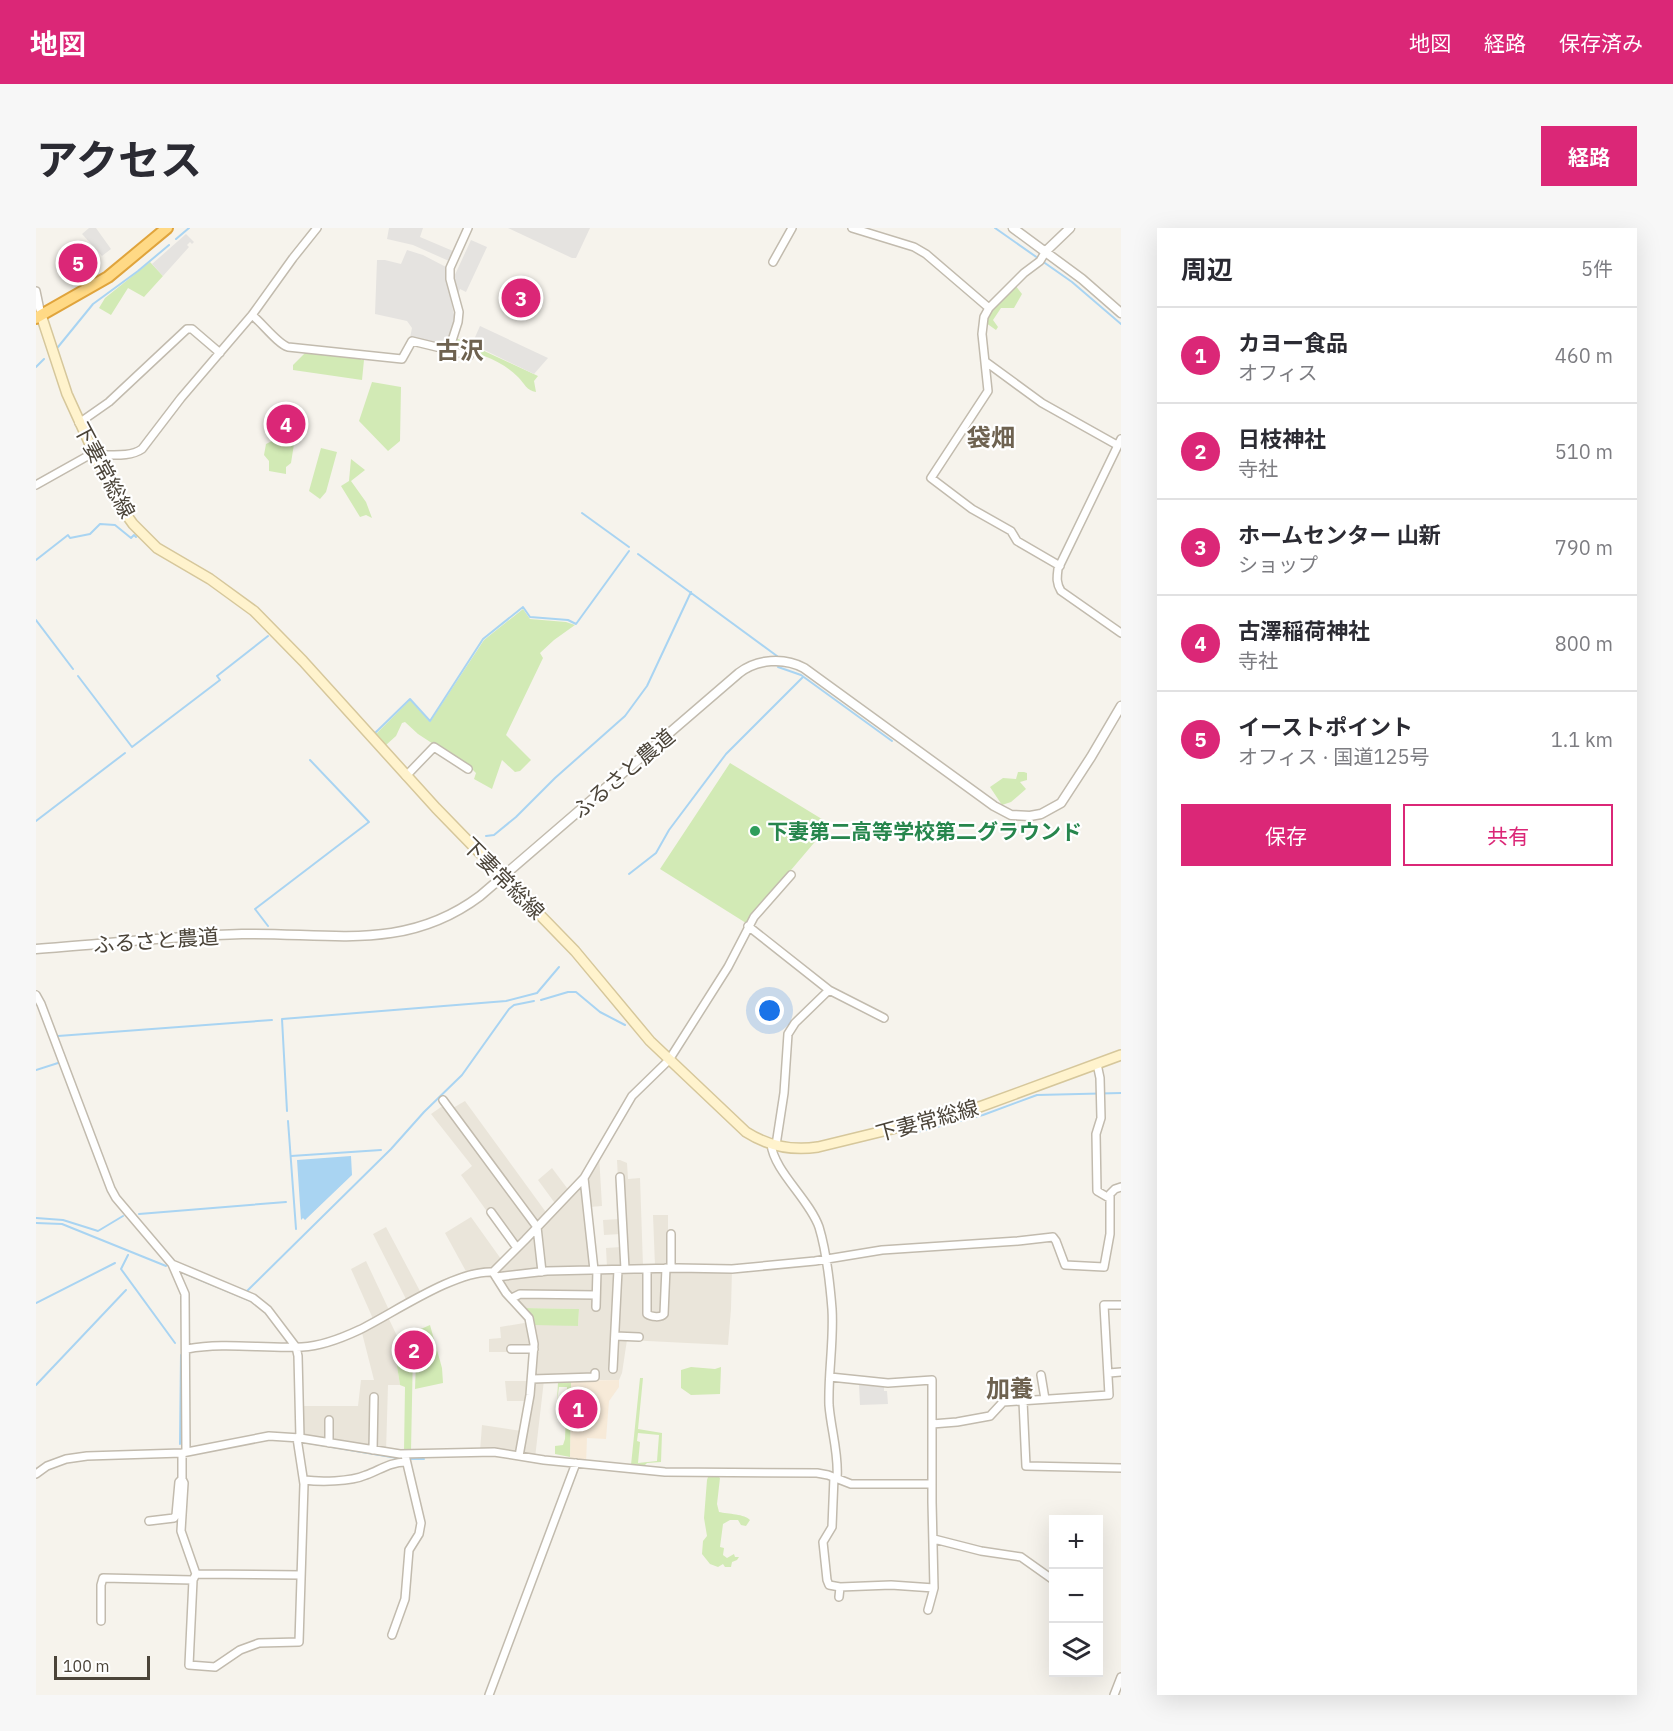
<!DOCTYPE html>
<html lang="ja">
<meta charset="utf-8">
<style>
:root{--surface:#fff;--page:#f7f7f7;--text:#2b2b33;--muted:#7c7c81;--line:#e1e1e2;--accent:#db2777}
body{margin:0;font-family:"IBM Plex Sans","Noto Sans JP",sans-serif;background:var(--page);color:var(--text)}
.controls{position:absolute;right:18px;bottom:18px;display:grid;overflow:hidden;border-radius:0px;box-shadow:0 6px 24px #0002}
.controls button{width:54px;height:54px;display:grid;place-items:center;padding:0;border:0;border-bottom:2px solid var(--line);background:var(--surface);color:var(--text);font:30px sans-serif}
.scale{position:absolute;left:18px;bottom:15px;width:96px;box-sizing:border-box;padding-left:6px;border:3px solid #4b4439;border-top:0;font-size:16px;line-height:21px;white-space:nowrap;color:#4b4439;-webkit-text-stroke:4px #fff;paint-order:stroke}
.you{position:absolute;left:734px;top:783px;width:21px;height:21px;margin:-15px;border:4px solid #fff;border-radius:50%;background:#1a73e8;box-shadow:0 0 0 9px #1a73e833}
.badge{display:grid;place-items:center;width:39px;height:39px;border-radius:50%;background:var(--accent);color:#fff;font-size:20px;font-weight:700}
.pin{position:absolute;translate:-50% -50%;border:3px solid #fff;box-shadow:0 2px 6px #0006}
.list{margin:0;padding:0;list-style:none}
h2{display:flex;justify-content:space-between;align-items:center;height:78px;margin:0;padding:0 24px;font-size:26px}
h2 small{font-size:20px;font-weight:400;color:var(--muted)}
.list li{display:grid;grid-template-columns:39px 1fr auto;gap:18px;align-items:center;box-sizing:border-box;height:96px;padding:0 24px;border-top:2px solid var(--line)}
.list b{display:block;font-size:22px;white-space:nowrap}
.list p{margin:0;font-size:20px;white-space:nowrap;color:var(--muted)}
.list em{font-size:20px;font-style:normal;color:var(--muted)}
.actions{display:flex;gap:12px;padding:18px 24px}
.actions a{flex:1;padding:14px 0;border:2px solid var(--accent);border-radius:0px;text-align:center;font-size:21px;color:var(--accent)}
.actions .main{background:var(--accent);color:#fff}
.icon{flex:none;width:33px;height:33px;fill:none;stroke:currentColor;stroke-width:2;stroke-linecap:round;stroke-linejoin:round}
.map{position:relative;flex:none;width:1085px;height:1467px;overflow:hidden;border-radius:0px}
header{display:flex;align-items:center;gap:36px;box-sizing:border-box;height:84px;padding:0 30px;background:var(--accent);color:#fff}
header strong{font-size:28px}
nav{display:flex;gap:33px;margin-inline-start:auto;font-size:21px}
.intro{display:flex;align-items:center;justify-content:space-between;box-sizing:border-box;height:144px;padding:0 36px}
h1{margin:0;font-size:42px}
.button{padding:15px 27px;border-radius:0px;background:var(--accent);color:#fff;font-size:21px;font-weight:700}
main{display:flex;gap:36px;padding:0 36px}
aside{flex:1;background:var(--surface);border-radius:0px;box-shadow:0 6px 24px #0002}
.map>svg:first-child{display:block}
</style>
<header>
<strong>地図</strong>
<nav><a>地図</a><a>経路</a><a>保存済み</a></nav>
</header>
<div class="intro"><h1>アクセス</h1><a class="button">経路</a></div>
<main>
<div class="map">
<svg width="1085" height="1467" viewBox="0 0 1085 1467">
<rect width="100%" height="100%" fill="#f6f3ec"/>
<path fill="#eae5da" d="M429 873 512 987 521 978 502 952 516 940 534 964 563 927 566 978 554 979 560 1037 563 1039H571L570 1020 585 1019V1006L568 1007 567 992 584 991 581 932H584L591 935 592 951 604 950 607 1038H619L617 987H632V1003H637L638 1040 696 1041 695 1081 692 1117 591 1112 586 1145 583 1152H508L499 1230 444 1223 446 1197 486 1203 491 1173H471L469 1153H494L496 1124H453V1111L465 1110 464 1099 494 1094 542 1098 543 1081 485 1080 457 1044 432 1047 409 1005 435 989 465 1031 477 1020 425 947 436 938 395 886 405 879 417 880Z
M350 999 385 1065 351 1087 362 1110 357 1113 364 1157H352L350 1224 264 1210 265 1178H322L325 1152H338L325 1101 338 1093 315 1041 330 1033 353 1082 371 1073 337 1006Z"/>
<path fill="#f7ead8" d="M583 1152V1159L573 1173 570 1211 551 1210 550 1236 534 1234 535 1153Z"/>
<path fill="#d2eab5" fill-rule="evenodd" d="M114 34 127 48 108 69 92 60 75 87 63 80 69 70Z
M979 57 986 66 978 80H965L957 92 962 99 960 102 950 95V91L965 71Z
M420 110 502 148 498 153 500 164C491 163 488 155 482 149 465 132 444 126 421 119L418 115Z
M270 124 325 129V132H328L326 152 257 142V137Z
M336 154 365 159 364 213 352 223 323 193Z
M240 180C257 184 266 187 260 208L262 210 261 216H258L255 235 250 239V246L233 243V233L228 227 230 216 236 213C231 206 235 187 240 180Z
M285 220 301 224 290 264 284 271 273 263Z
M315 231 329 242 315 253 330 274 336 290 330 287 324 289 305 258 313 253Z
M487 381 494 391 530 394 539 397 518 412 504 425 507 430 470 507 495 532 484 543 479 544 466 532 456 561 438 551 440 545 437 542 382 506 369 494 366 495 360 508 350 517 340 506 374 472 394 494 448 412Z
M694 535 794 596 710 695 624 641Z
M982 544H988L991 545V552L984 554 990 561 975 574 966 577 954 559 967 550 980 551Z
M487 1080 543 1081 542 1098 497 1097Z
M394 1097 406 1140 407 1155 379 1161 380 1134 382 1129 380 1128 381 1122H377L375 1223H368L369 1159 364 1157 357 1113Z
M655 1139 679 1141 685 1139 684 1166 655 1167 645 1160V1142Z
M604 1150H607L602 1201 626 1205 625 1234 611 1235 607 1239 595 1237ZM602 1205 623 1207 621 1233 602 1235 604 1214 601 1213Z
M535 1153 534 1229 519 1226V1218L527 1217 529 1211 531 1159H523L521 1173 522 1154Z
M678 1247H681L684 1250 681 1276 683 1284C692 1286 709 1286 714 1292L710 1298 705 1297 702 1292H694L687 1296 684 1319 688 1320 687 1327 691 1330 698 1326 699 1329H703L701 1332 696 1334 695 1339H689L687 1336 682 1339 674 1336 666 1326 667 1313 671 1308 668 1290 671 1252 672 1249Z"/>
<path fill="#e5e3e0" d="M53 0H60L75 21 66 28 46 6Z
M353 0H387L384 9 417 23 413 33 377 17 351 11Z
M472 0H554L540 30H536Z
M150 6 158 14 156 16 154 14 151 17 153 19 127 48 116 36Z
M435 12 451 19 430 64 424 61 422 66 417 51Z
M371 22 387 27 410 39 411 53 419 92 412 116 408 118 374 110 376 100 371 93 339 86 341 32H349L365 36Z
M444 98 512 130 498 146 436 116Z
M823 1157 848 1159V1163H851L852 1176 824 1177Z"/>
<path fill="#a9d4f2" d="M315 928 316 947 269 992 267 990 265 992 261 932Z"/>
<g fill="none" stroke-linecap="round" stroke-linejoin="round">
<path stroke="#a9d4f2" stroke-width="2" d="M959 0 1036 54 1085 96
M140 11 153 0
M22 119 57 76 102 43 133 17
M0 139 8 131
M546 285 593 319
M602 326 741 428
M0 332 32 307 34 310 54 306 64 296 79 297 95 310 98 307 100 309
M0 392 37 441
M742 439 765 447 856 513
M42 448 96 519 184 452 181 448 232 408
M339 505 374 471 394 493 447 411 487 379 494 389 532 392 540 396 593 323
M0 593 89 525
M450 608 458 607 480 589 519 550 589 488 611 458 655 364
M593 646 620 625 633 602 690 526 767 449
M232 698 219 681 333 594 274 532
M505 772 532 764H540L564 784 589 797
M22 808 236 792
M0 842 22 835
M251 883 246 791 470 773 501 765 523 739
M252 893 260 1001
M877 905 947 887 1001 867 1085 865
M255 928 345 922
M103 986 250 974
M0 990 27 992 62 1003 87 988
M0 995 26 996 130 1038
M92 1027 85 1041 139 1115
M143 1043 215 1073 229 1084 253 1115
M211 1063 355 921 388 884 426 847 473 781 478 777 498 773
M0 1075 79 1035
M0 1157 90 1062
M267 1214 367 1231
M144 1216 145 1127
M373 1231H388
M142 1300V1288"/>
<g stroke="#c2bbae" stroke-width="10">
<path id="minor" d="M816 0 878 19 890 26 953 80
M1010 23 1004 33 988 45 953 80 948 89 946 106 952 163 895 250 936 281 975 303 981 313 1024 338
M737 34 756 0
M0 63 5 87
M216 87C226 95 242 116 252 119L366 131 376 113 413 122 422 94 423 84 414 51V40L432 0
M413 122 433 128
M950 134 1006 175 1081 217
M43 195 73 174 151 101H156L184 125
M1085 211 1022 341C1021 349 1020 355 1025 363L1085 405
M58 227C73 226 93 230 106 221L145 170 216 87 257 30 281 0
M0 257 57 225
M370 548 398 519 432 541
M712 698 793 762 759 795 752 806 748 865 740 917
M793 762 848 790
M0 767 5 776 75 961 80 970 136 1036 149 1066 150 1224
M1061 836 1064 850 1065 890 1060 906 1061 963 1073 970
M407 872 501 999 506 1044
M735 916C738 943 773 971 783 999 790 1022 794 1056 796 1081 798 1113 792 1145 793 1177 795 1202 803 1226 801 1250
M584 949 589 1041
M548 950 558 1042
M455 984 481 1020
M635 1006V1040
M136 1036 217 1070 232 1082 260 1119 262 1128 264 1210
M611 1041V1086C615 1089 625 1090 628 1086L630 1040
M458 1046 470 1065 493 1090 498 1116 494 1167 483 1228
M460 1049 511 1043 642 1040 696 1041 779 1033 846 1022 982 1013 1017 1009 1020 1013 1029 1037 1068 1039 1074 1006V966L1079 961 1085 959
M476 1070 484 1066 560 1067
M560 1079 561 1042
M579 1108 603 1109
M151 1121C189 1114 228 1121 266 1119 285 1118 306 1110 323 1102 358 1085 419 1042 457 1044L489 1012 548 950 596 868 633 832 692 739 718 689 755 647
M475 1121H498
M577 1141 582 1042
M1073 1145 1085 1144
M1005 1147 1009 1171
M794 1149 852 1155 896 1152V1274L898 1360 892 1382
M496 1151 559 1149V1145
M987 1173 990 1238 1085 1240
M896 1196 921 1194 954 1188 967 1174 1073 1167 1068 1077H1085
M293 1215V1192
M337 1222 338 1169
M146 1225V1251L148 1255 145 1303 160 1346 265 1347
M0 1246 11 1238 30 1231 51 1228 146 1225 233 1208 264 1210 364 1226 458 1224 508 1232 629 1244 781 1245 792 1247 815 1256H896
M798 1249 796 1299 787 1314 791 1352 793 1357 804 1359 855 1357 898 1360
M268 1252C284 1254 314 1254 330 1247 344 1242 354 1234 370 1234
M113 1293 138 1290 140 1287 143 1254 146 1251
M898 1311 945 1323 985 1329 1016 1351
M160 1346 157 1352 153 1437 179 1439 204 1422 223 1415 263 1414 268 1256 261 1210
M803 1369 804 1359
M65 1393V1357L67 1350 157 1352
M356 1407 369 1371 373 1322 383 1306 385 1295 369 1227
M453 1467 540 1235
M1078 1467 1085 1449"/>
</g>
<g stroke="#c2bbae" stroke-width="11">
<path id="tertiary" d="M977 0 1046 51 1085 85
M1010 23 1034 0
M0 721C68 716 137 708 206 706 292 704 368 725 444 668L703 445C721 431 748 429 768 440L958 578 975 587 994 588 1005 586 1025 575 1055 529 1085 478"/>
</g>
<g stroke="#d6c79b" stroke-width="12">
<path id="secondary" d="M5 87 31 166 72 256 87 282 97 296 121 320 174 351 218 383 267 433 400 580 539 723 614 813 710 904C732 918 756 923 782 919L938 881 1085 827"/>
</g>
<g stroke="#e0a43c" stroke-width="14">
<path id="trunk" d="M0 90 72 49 131 0"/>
</g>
<use href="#minor" stroke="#fff" stroke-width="7"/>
<use href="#tertiary" stroke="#fff" stroke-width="8"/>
<use href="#secondary" stroke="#fff3cd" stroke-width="9"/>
<use href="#trunk" stroke="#ffd985" stroke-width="10"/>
</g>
<circle fill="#2e9e5b" stroke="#fff" stroke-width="2" cx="719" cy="603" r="6"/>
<g text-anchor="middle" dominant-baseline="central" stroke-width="4.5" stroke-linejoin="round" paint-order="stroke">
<g font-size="21" fill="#4b4439" stroke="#fff">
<text transform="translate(69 242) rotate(62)">下妻常総線</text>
<text transform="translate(587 545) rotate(-40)">ふるさと農道</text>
<text transform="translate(468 650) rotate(45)">下妻常総線</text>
<text transform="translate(120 712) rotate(-4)">ふるさと農道</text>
<text transform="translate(891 892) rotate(-15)">下妻常総線</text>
</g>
<g font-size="21" font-weight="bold" fill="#27864d" stroke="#fff" text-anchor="start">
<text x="731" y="603">下妻第二高等学校第二グラウンド</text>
</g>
<g font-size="24" font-weight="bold" fill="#6e6250" stroke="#fff">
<text x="424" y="122">古沢</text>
<text x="955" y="209">袋畑</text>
<text x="974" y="1160">加養</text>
</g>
</g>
</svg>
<div class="controls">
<button>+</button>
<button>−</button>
<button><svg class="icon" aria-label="layers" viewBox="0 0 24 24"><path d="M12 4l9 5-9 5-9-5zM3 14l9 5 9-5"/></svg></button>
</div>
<div class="scale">100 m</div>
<div class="you"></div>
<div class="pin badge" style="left:542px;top:1181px">1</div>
<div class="pin badge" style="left:378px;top:1122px">2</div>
<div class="pin badge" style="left:485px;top:70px">3</div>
<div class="pin badge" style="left:250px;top:196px">4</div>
<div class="pin badge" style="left:42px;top:35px">5</div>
</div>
<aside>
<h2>周辺<small>5件</small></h2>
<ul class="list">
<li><span class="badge">1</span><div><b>カヨー食品</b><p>オフィス</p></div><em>460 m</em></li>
<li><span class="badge">2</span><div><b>日枝神社</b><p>寺社</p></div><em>510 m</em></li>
<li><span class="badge">3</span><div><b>ホームセンター 山新</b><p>ショップ</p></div><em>790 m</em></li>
<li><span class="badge">4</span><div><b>古澤稲荷神社</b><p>寺社</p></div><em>800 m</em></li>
<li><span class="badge">5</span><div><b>イーストポイント</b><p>オフィス · 国道125号</p></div><em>1.1 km</em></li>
</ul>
<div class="actions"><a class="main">保存</a><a>共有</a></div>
</aside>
</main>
